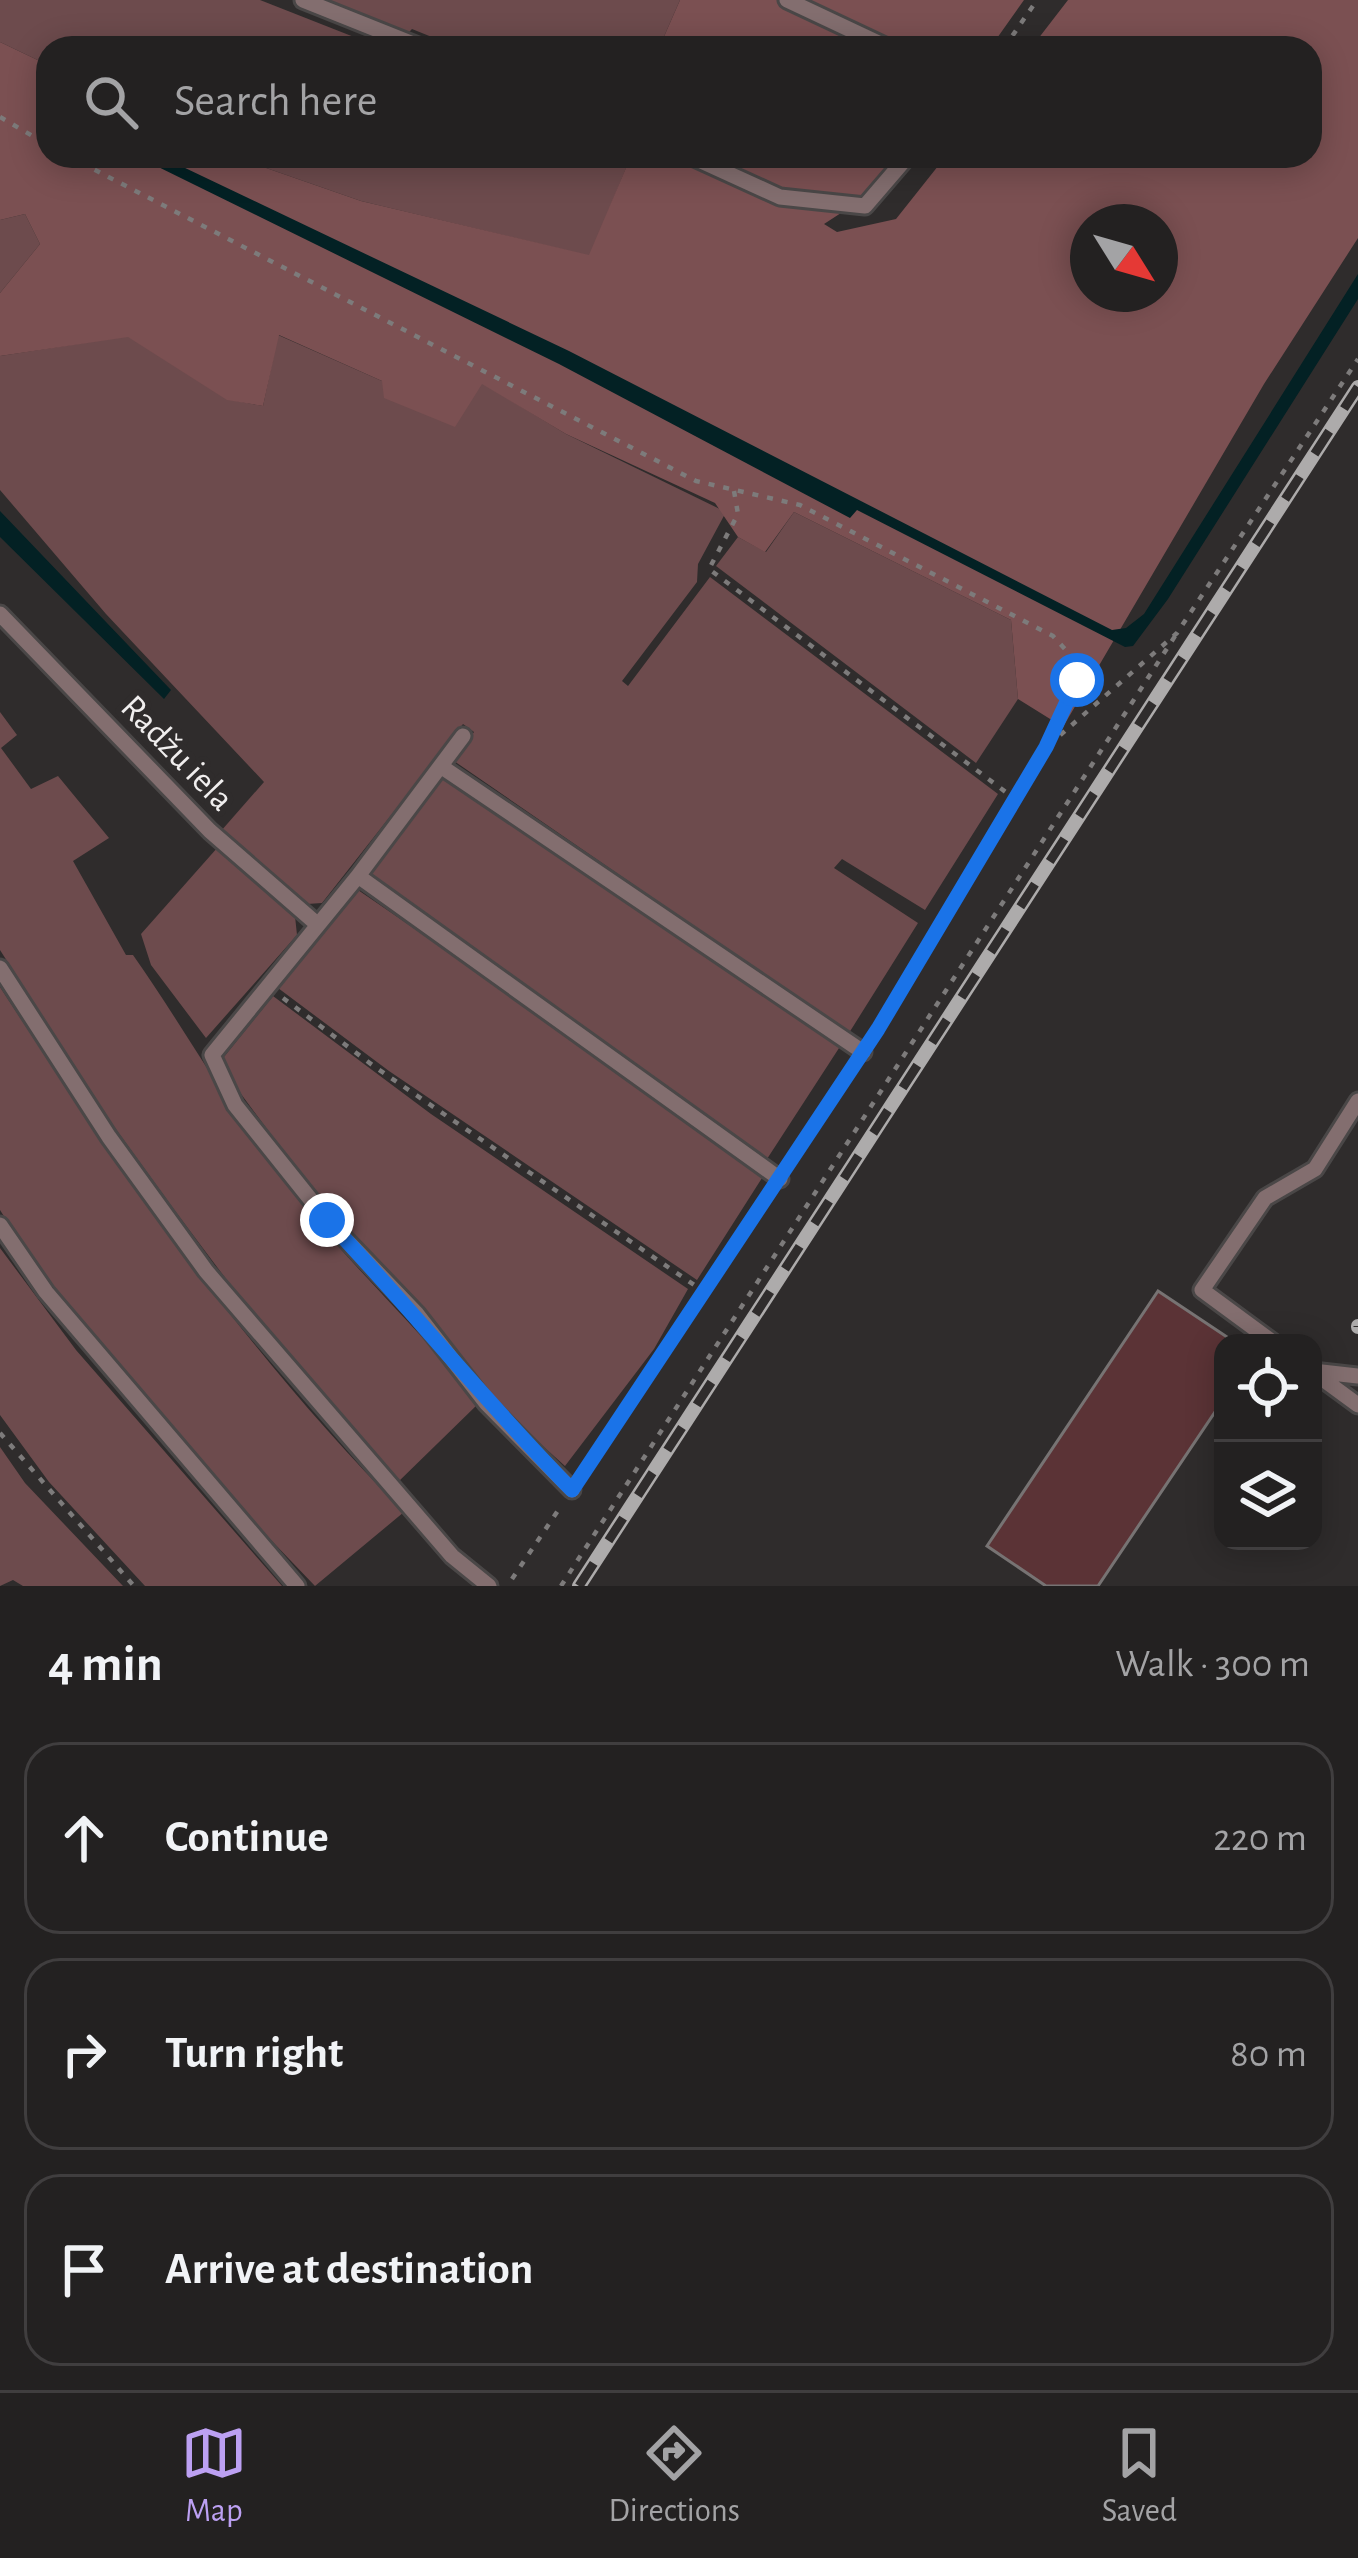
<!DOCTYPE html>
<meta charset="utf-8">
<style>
:root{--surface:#232121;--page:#2b292a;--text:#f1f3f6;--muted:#a3a3a5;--line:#403e3f;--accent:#bca0f2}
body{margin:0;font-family:"Alegreya Sans",sans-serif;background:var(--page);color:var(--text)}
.controls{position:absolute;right:36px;bottom:36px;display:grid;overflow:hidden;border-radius:24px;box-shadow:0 6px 30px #0003}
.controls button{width:108px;height:108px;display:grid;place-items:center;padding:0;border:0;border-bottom:3px solid var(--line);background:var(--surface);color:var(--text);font:60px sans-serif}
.compass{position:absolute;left:1070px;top:204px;width:108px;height:108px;border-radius:50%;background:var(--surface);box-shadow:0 6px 30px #0003;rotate:127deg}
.stop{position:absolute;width:36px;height:36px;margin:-27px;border:9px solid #1a73e8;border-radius:50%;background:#fff}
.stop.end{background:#1a73e8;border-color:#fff;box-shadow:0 3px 12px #0008}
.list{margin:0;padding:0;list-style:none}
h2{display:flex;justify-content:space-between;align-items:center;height:156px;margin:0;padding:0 48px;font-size:51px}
h2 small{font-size:39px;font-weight:400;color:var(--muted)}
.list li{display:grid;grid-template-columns:78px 1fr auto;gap:36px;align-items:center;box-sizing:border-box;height:192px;margin:0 24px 24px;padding:0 24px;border:3px solid var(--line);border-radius:36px}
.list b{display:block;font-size:45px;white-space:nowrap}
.list em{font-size:39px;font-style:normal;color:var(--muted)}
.icon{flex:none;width:66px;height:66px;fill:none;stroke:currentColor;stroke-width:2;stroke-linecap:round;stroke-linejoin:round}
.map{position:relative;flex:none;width:1358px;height:1586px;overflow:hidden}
.search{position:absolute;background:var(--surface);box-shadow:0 6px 30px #0003;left:36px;right:36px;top:36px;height:132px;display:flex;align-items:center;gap:30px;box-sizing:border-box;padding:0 42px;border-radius:36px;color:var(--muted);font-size:45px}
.sheet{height:804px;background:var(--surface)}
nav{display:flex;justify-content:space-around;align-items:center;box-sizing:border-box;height:168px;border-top:3px solid var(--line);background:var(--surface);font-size:33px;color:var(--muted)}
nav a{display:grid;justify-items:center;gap:6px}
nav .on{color:var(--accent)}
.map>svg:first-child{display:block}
</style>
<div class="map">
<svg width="1358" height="1586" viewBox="0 0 1358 1586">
<rect width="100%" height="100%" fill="#2f2c2c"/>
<path fill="#6d4b4d" d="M0 0H260L382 48H48V65L0 42Z
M322 0H680L659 48H459L412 29 405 36Z
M232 156H631L590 256 361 201Z
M25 214 40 244 0 293V220Z
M278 335 382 381 482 383 566 434 726 512 698 564 697 582 622 681 628 686 710 577 998 794 925 910 842 859 834 868 918 923 849 1033 454 761 474 732 463 724 322 903 307 904 221 831 264 782 106 614 0 490V356L128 336 227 399 263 406Z
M794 512 1011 620 1018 699 976 763 716 566 738 537 766 552Z
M0 712 17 735 1 748 31 789 58 776 109 838 73 861 126 955H133C189 1035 236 1121 297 1197 353 1269 422 1331 479 1403L396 1484 235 1291 175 1211 99 1106 0 950Z
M444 774 841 1045 767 1159 366 876Z
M218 847 295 916 297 935 206 1038 151 965 141 934Z
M358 890 596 1053 762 1178 697 1280 389 1071 278 988Z
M0 987C121 1172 247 1354 404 1512L315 1586 196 1462 44 1280 0 1210Z
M273 996 431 1114 688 1289 654 1349 565 1466 495 1403 424 1313 326 1209 227 1075 223 1058Z
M0 1248 76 1350 282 1586H145L49 1482 0 1415Z
M0 1447 25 1483 123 1586H23L13 1580 0 1586Z"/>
<path fill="#7b5052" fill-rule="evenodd" d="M680 0H1024L990 48H659Z
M1068 0H1358V238L1264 384 1063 727 1018 699 1011 620 794 512 765 552 738 537 715 503 566 434 482 384 455 427 384 398 382 381 279 335 263 406 227 400 128 337 0 356V293L40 244 25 214 0 220V42L48 65V156H232L361 201 589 255 631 156H894L861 200 824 224 837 232 896 219 946 156H1310V48H1031ZM1088 222H1160V294H1088Z"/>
<path fill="#032124" d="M136 156H160L569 351 1112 630 1126 628 1144 614 1358 274V299L1168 599 1133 646 1125 647 857 510 850 518 559 364Z
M0 511 171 690 164 699 0 537Z"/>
<path fill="#5b3336" stroke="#777373" stroke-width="3" d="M1158 1291 1236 1343H1223V1400L1098 1586H1046L987 1546Z"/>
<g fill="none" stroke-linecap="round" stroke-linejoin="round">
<g stroke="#4a4747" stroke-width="21">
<path id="service" d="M303 0 423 48
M787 0 889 48
M690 156 780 197 865 206 908 156
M0 614 210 831 318 925
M463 736 358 876 212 1055 235 1105 327 1220 417 1314 486 1403 572 1490
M442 767 863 1052
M358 876 780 1179
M0 968 109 1137 206 1271 452 1556 489 1586
M0 1225 46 1292 297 1586
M1274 1343 1202 1290 1265 1198 1315 1169 1358 1101
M1313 1371 1358 1376
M1313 1372 1358 1405"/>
</g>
<path stroke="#7d7b7b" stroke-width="4.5" stroke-dasharray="6 9" stroke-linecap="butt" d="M1004 48 1037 0
M0 117 48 145
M68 156 696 481 800 505 1053 636 1074 659 1077 679 1046 747 874 1035
M734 491 738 514 709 569 1015 799
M1049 745 1177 633 1358 359
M283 998 375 1067 706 1293
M792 1161 851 1069
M0 1433 134 1586
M586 1470 770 1195
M512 1579 559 1509
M561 1586 1177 633"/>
<use href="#service" stroke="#836e6f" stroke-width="15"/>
<g stroke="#adabab" stroke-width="14">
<path id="rail" d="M1358 1327V1326
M579 1586 1358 387"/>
</g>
<use href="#rail" stroke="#2f2c2c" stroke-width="9" stroke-dasharray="27" stroke-linecap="butt"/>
</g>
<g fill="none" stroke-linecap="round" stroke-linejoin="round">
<path stroke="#1a73e8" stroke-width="15" d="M327 1220C411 1308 486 1403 572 1490L878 1029 1046 747 1077 680"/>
</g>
<g text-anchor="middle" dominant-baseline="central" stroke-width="12" stroke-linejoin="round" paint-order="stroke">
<g font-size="36" fill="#f0eeee" stroke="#2f2c2c">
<text transform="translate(177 753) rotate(46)">Radžu iela</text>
</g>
</g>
</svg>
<div class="controls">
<button><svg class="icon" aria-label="locate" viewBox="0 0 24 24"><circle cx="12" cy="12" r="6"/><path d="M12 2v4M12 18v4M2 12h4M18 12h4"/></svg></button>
<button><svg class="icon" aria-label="layers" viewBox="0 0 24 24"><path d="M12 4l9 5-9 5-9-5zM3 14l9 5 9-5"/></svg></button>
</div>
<svg class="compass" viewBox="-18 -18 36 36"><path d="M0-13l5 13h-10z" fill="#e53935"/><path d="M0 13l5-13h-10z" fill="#a3a3a5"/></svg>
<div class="stop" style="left:1077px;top:680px"></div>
<div class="stop end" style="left:327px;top:1220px"></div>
<div class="search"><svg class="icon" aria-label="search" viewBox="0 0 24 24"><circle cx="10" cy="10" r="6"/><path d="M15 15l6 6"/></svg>Search here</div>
</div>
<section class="sheet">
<h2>4 min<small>Walk · 300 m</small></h2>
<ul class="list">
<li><svg class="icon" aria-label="ahead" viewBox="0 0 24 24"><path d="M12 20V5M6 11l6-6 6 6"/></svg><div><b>Continue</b></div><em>220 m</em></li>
<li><svg class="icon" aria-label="right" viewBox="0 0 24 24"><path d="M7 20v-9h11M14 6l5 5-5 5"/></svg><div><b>Turn right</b></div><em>80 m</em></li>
<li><svg class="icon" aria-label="arrive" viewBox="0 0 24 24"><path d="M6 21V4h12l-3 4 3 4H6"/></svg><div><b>Arrive at destination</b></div></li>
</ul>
</section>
<nav>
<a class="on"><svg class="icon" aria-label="map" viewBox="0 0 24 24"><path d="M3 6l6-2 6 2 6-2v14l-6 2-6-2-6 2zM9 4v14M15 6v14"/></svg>Map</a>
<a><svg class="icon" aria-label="directions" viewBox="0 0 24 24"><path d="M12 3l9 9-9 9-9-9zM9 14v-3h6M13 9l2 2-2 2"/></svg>Directions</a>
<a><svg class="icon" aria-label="saved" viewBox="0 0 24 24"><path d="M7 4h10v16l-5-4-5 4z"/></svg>Saved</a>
</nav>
